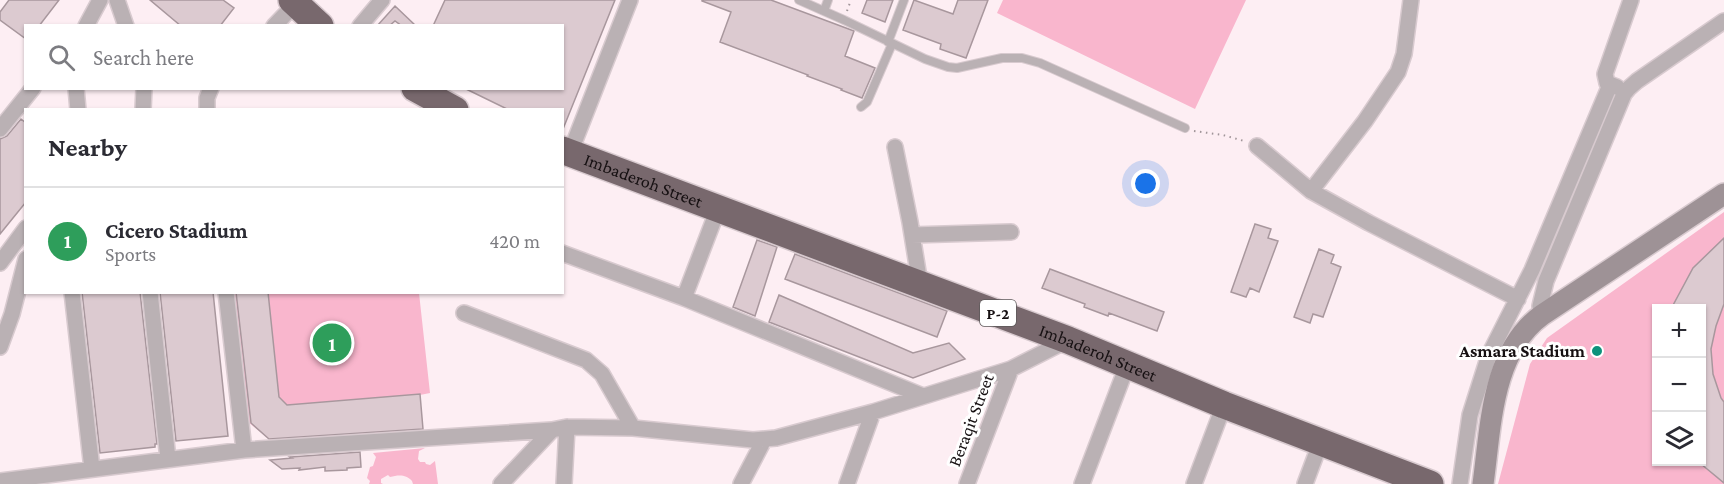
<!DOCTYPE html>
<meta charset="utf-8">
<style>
:root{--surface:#fff;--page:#f7f7f7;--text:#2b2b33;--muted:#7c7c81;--line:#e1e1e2;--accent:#0d927c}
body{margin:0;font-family:"Crimson Pro",serif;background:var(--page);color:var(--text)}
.controls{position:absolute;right:18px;bottom:18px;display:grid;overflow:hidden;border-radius:0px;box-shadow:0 2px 4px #0004}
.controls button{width:54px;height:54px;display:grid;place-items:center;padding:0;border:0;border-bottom:2px solid var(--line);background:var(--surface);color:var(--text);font:30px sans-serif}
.you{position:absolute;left:1146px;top:184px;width:21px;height:21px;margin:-15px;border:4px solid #fff;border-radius:50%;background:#1a73e8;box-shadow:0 0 0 9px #1a73e833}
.badge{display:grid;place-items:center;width:39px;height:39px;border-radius:50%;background:var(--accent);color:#fff;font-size:20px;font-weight:700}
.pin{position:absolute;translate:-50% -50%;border:3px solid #fff;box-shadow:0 2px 6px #0006}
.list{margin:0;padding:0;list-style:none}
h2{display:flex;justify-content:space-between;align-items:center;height:78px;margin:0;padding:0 24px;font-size:26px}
h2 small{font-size:20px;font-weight:400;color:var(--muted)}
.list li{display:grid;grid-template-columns:39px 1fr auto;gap:18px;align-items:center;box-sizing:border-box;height:108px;padding:0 24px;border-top:2px solid var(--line)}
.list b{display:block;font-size:22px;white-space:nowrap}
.list p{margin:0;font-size:20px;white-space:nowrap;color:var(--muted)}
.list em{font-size:20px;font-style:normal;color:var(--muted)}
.icon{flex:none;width:33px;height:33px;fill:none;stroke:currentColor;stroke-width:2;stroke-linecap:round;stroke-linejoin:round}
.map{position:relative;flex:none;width:1724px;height:484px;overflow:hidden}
.search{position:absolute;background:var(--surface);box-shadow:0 2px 4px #0004;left:24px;top:24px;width:540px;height:66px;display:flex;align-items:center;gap:15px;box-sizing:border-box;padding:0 21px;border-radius:0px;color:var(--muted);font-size:22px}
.panel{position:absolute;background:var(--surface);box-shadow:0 2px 4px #0004;left:24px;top:108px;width:540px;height:186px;border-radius:0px}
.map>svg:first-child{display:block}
</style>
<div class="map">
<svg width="1724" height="484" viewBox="0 0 1724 484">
<rect width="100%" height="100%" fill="#fdeef3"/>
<path fill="#f9b6cd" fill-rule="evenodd" d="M1003 0H1246L1195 109 997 13Z
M1724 212V484H1498L1530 364 1547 338ZM1656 308H1702V462H1656Z
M234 293H419L430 393 420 395 423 429 275 444 247 421Z
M425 448 419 451 418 459 420 462H425L426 464 430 465 435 461 438 484H413L412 481C406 474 398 475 390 477L388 475 381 479V483L383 484H369L370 481 367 478 370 467 373 466 376 457 373 453Z"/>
<path fill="#dccad0" stroke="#a8979d" stroke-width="1.5" d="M9 0H59L39 26H26V39L0 20V12Z
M150 0H223L234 8 220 26H181Z
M445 0H615L563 129 562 110H509L464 88H562V26H433Z
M702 0H771L854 31 845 56 875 68 862 98 841 90 842 89 807 76 808 75 720 42 731 12 702 1Z
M867 0H893L885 22 862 13Z
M914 0 953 14 958 0H988L966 58 940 49 941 44 903 30Z
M395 6 416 26H402L395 21 389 26H377Z
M21 119 26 123V202L0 234V139L7 136Z
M1255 224 1271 229 1268 238 1278 241 1259 292 1250 288 1246 297 1231 292Z
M1724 238V304L1716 326 1711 349 1713 374 1721 398 1724 402V483L1701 464V309H1671L1693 268Z
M757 240 777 247 755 316 733 307Z
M1319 249 1334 255 1331 263 1341 267 1323 317 1313 314 1310 323 1294 317Z
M795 254 947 311 937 337 785 279Z
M1050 269 1164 312 1157 331 1109 313 1108 316 1084 307 1085 304 1042 288Z
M82 292H140L157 444H155V447L100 453Z
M160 292H213L228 436 176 441Z
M236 292H268L279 397 287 405 420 394 423 429 269 439 251 423Z
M779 295 913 353 949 343 965 359 913 378 769 322Z
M360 452 361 467 347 468V470L325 471V467L299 470 300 468 282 469 270 460 292 458 290 457Z"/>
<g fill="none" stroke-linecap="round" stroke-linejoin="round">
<g stroke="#d8cacf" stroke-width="10">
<path id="lane" d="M799 0 844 20 925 59 948 67 957 68 1002 58H1022L1040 63 1185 128
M824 11 828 0
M888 42 904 0
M861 107 867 102 892 44"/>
</g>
<g stroke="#d8cacf" stroke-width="18">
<path id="street" d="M117 0 126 26
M86 26 100 0
M274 26 299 0
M360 26 382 0
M1617 87 1607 83 1605 74 1631 0
M76 88 78 110
M143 110 144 88
M207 110V98L211 88
M0 129 33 88
M1257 146 1311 191 1369 223 1518 299
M895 147 910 222 920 284
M570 153 630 0
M1311 191 1365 121 1398 72 1404 54 1411 0
M912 235 1011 232
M562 253 684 298 923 396
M0 263 26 228
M72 292 92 469
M150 292 168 459
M226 292 244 450
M684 298 718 209
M464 313 586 360 602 374 633 428
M1542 315 1540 306 1546 281 1624 94 1629 88 1637 81 1724 21
M0 347 12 314 26 259
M0 481 244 450 552 430
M501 484 552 430 567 427 633 428 753 440 776 438 873 412 1011 369 1068 340
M564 484 567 427
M741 484 764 440
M847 484 873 412
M967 484 1011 369
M1082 484 1127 366
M1194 484 1224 405
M1305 484 1321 441
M1460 484 1470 415 1489 355 1532 270 1610 85"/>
</g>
<g stroke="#d8cacf" stroke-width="24">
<path id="secondary" d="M1483 484C1491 427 1491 352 1542 315L1724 194"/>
</g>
<g stroke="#d8cacf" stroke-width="30">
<g id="highway">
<path d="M292 0 320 26"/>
<path d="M415 88 455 110"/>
<path id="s1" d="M562 150 1068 340 1224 405 1430 484"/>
</g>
</g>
<path stroke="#a09599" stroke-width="2" stroke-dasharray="1.5 4.5" stroke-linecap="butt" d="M847 11 851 0
M1194 131 1223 135 1244 141"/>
<use href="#lane" stroke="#bab1b4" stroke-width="8"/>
<use href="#street" stroke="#bab1b4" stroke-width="15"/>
<use href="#secondary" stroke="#9e9296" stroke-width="21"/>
<use href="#highway" stroke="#78686d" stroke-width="27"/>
</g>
<circle fill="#0d927c" stroke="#fff" stroke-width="2" cx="1597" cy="351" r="6"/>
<g text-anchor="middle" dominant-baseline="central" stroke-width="6" stroke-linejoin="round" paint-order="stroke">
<rect fill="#fff" stroke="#5c5859" stroke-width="1.5" x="980" y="300" width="36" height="26" rx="4.5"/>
<g font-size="16" font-weight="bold" fill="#161012">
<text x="998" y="313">P-2</text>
</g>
<g font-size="18" fill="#161012" stroke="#fff">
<text stroke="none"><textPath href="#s1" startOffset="87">Imbaderoh Street</textPath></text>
<text stroke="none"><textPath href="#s1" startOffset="573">Imbaderoh Street</textPath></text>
<text transform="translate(971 420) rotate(-69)">Beraqit Street</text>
</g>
<g font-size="18" font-weight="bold" fill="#161012" stroke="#fff" text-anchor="end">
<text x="1585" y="351">Asmara Stadium</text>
</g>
</g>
</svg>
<div class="controls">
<button>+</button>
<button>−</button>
<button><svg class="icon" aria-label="layers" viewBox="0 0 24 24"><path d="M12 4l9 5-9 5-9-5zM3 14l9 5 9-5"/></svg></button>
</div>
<div class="you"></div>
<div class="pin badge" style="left:332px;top:343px;background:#2e9e5b">1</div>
<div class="search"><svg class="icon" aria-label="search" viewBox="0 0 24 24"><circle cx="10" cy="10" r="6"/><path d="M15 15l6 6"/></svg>Search here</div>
<section class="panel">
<h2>Nearby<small></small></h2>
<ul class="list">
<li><span class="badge" style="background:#2e9e5b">1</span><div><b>Cicero Stadium</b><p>Sports</p></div><em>420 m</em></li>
</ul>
</section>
</div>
